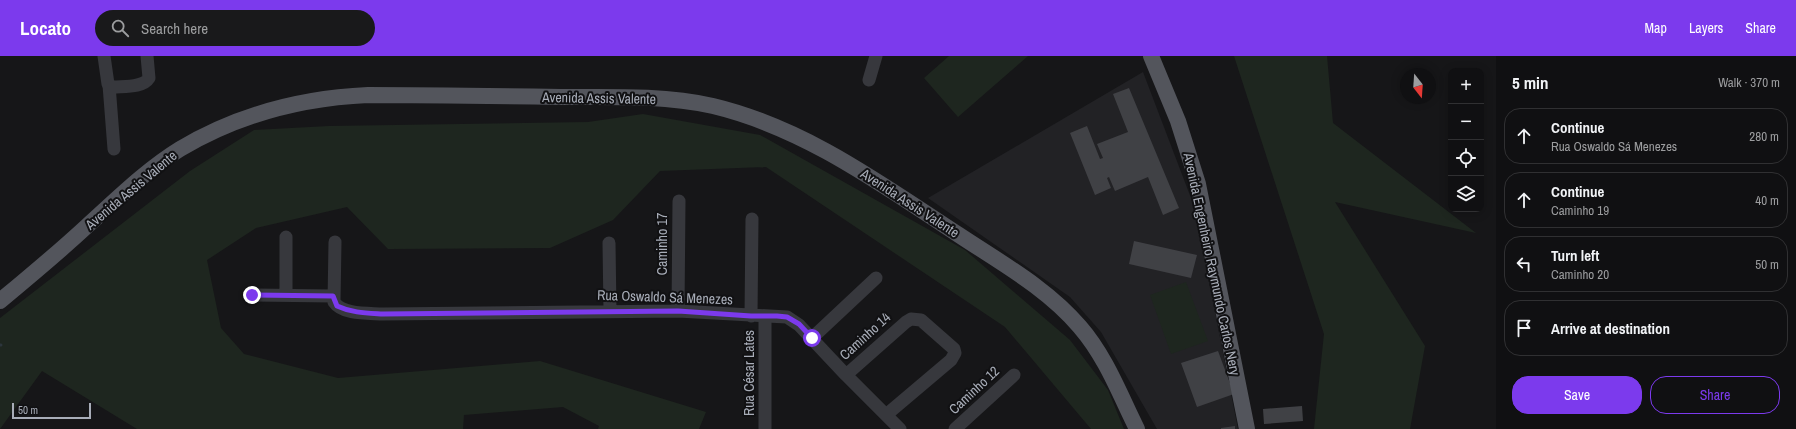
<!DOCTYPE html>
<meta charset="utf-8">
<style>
:root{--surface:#101012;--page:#19191b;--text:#f1f3f6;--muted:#9c9d9f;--line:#303032;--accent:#7c3aed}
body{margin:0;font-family:"Archivo Narrow",sans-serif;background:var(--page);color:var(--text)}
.controls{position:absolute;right:12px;top:12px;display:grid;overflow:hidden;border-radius:8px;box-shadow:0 2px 10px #0003}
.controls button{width:36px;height:36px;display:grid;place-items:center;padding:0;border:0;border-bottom:1px solid var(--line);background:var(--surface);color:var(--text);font:20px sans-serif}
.compass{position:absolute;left:1400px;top:12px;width:36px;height:36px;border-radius:50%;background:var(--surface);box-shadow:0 2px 10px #0003;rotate:163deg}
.scale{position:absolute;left:12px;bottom:10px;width:79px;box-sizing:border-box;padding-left:4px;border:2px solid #a8adb8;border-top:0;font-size:11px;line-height:14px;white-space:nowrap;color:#a8adb8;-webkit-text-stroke:3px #111113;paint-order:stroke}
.stop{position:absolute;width:12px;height:12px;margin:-9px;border:3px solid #7c3aed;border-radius:50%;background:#fff}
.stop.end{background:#7c3aed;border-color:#fff;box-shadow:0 1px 4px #0008}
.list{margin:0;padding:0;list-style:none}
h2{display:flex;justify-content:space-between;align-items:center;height:52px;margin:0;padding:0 16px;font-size:17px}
h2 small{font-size:13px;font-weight:400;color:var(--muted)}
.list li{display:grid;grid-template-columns:26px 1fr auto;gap:12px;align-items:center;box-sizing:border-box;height:56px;margin:0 8px 8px;padding:0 8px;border:1px solid var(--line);border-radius:16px}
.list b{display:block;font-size:15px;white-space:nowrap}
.list p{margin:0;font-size:13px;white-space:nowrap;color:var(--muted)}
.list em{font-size:13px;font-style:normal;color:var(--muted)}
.actions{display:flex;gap:8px;padding:12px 16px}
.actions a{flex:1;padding:9px 0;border:1px solid var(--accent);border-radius:16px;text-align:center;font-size:14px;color:var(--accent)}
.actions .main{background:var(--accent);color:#fff}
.icon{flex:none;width:22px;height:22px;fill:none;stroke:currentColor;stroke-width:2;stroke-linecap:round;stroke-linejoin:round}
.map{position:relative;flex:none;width:1496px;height:373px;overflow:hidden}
header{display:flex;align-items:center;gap:24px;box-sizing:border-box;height:56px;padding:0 20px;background:var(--accent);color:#fff}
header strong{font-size:19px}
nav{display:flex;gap:22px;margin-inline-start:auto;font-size:14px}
.search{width:280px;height:36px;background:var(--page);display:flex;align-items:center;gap:10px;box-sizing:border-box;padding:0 14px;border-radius:22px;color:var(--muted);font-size:15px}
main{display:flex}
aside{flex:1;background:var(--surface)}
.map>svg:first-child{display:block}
</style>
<header>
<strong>Locato</strong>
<div class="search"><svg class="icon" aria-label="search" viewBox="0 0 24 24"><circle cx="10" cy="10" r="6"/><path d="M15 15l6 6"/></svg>Search here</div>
<nav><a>Map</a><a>Layers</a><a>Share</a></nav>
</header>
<main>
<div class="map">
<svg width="1496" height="373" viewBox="0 0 1496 373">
<rect width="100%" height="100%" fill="#161618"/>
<path fill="#222225" d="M1143 16 1194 150 1238 373H1157L1101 276 1070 241 928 142Z"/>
<path fill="#1e261f" d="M949 0H1028L958 61 924 22Z
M1234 0H1327L1333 67 1476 177 1335 146 1425 290 1410 373H1314L1324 278Z
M643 58 760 79 965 194 1070 284 1108 334 1124 373H1091L1005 271 766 111 660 115 613 164 550 192 388 193 347 151 256 172 207 204 221 272 244 298 338 322 540 305 706 356 699 373H598L599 370 563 351 464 359 463 373H137L42 315 0 373V262L190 115 254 74 329 70 588 66Z
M1186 226 1208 285 1171 298 1150 239Z"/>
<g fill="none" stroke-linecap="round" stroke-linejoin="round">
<path stroke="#2c353c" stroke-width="3" d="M0 289H1"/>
</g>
<path fill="#404145" d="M1129 32 1179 152 1163 159 1148 121 1115 135 1109 121 1107 122 1111 132 1095 139 1070 77 1087 70 1100 103 1103 102 1097 88 1128 76 1113 38Z
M1134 185 1197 199 1191 222 1129 208Z
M1218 295 1234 338 1197 351 1181 307Z
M1302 350 1303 365 1264 368 1263 353Z
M1235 370V373H1221V372Z"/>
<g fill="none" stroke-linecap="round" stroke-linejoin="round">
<path stroke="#37383d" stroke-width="13" d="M104 0 108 28 113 31C124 30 143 32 149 22L147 0
M869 24 876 0
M109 29 114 93
M335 186 334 246C343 259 368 257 383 258L678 255 787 261 799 269 846 319 900 373
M609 187 610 255
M286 238V181
M252 239 333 240
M678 255 679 145
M751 260 752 163
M812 282 876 222
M846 319 906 266 911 263 921 264 954 293 955 297 951 304 886 359
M765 373V260
M955 373 1014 319"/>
<path stroke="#53555c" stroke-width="16" d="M1151 0 1178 65 1198 128 1247 373
M0 245C29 221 59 196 87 170 117 143 146 114 180 93 237 59 302 42 368 39 432 39 497 40 561 41 611 41 664 39 713 50 805 72 881 128 959 179 1001 207 1047 232 1080 271 1106 301 1120 339 1137 373"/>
</g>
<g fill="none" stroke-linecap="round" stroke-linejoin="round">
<path stroke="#7c3aed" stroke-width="5" d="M252 239 333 240 337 250C352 257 366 257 383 258L678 255 751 260H777L787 261 799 268 812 282"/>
</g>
<g text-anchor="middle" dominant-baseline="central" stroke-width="4" stroke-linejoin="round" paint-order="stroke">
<g font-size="14" fill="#a8adb8" stroke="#111113">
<text transform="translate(599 42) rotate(1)">Avenida Assis Valente</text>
<text transform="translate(131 134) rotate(-40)">Avenida Assis Valente</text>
<text transform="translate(910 147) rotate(33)">Avenida Assis Valente</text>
<text transform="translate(662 188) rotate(-90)">Caminho 17</text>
<text transform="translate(1212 208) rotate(78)">Avenida Engenheiro Raymundo Carlos Nery</text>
<text transform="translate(665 241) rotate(2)">Rua Oswaldo Sá Menezes</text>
<text transform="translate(865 280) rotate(-42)">Caminho 14</text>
<text transform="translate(749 317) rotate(-90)">Rua César Lates</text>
<text transform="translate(974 334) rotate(-43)">Caminho 12</text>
</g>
</g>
</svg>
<div class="controls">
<button>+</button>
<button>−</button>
<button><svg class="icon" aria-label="locate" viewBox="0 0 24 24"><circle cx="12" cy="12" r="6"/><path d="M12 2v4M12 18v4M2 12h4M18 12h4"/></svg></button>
<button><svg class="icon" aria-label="layers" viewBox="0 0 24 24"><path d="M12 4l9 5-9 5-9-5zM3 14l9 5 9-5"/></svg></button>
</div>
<svg class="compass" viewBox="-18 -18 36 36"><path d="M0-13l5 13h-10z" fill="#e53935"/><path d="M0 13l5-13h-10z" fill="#9c9d9f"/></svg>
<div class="scale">50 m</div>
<div class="stop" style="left:812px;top:282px"></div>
<div class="stop end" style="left:252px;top:239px"></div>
</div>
<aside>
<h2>5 min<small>Walk · 370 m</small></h2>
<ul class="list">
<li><svg class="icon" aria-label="ahead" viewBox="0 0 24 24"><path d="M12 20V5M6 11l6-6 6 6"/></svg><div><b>Continue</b><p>Rua Oswaldo Sá Menezes</p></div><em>280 m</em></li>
<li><svg class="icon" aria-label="ahead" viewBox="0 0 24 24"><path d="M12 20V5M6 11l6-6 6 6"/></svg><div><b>Continue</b><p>Caminho 19</p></div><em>40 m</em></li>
<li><svg class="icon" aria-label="left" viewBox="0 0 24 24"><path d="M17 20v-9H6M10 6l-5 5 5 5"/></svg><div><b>Turn left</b><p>Caminho 20</p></div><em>50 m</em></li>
<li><svg class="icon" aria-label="arrive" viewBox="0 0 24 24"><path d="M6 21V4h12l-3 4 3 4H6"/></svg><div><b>Arrive at destination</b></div></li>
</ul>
<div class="actions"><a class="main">Save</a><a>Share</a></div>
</aside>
</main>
